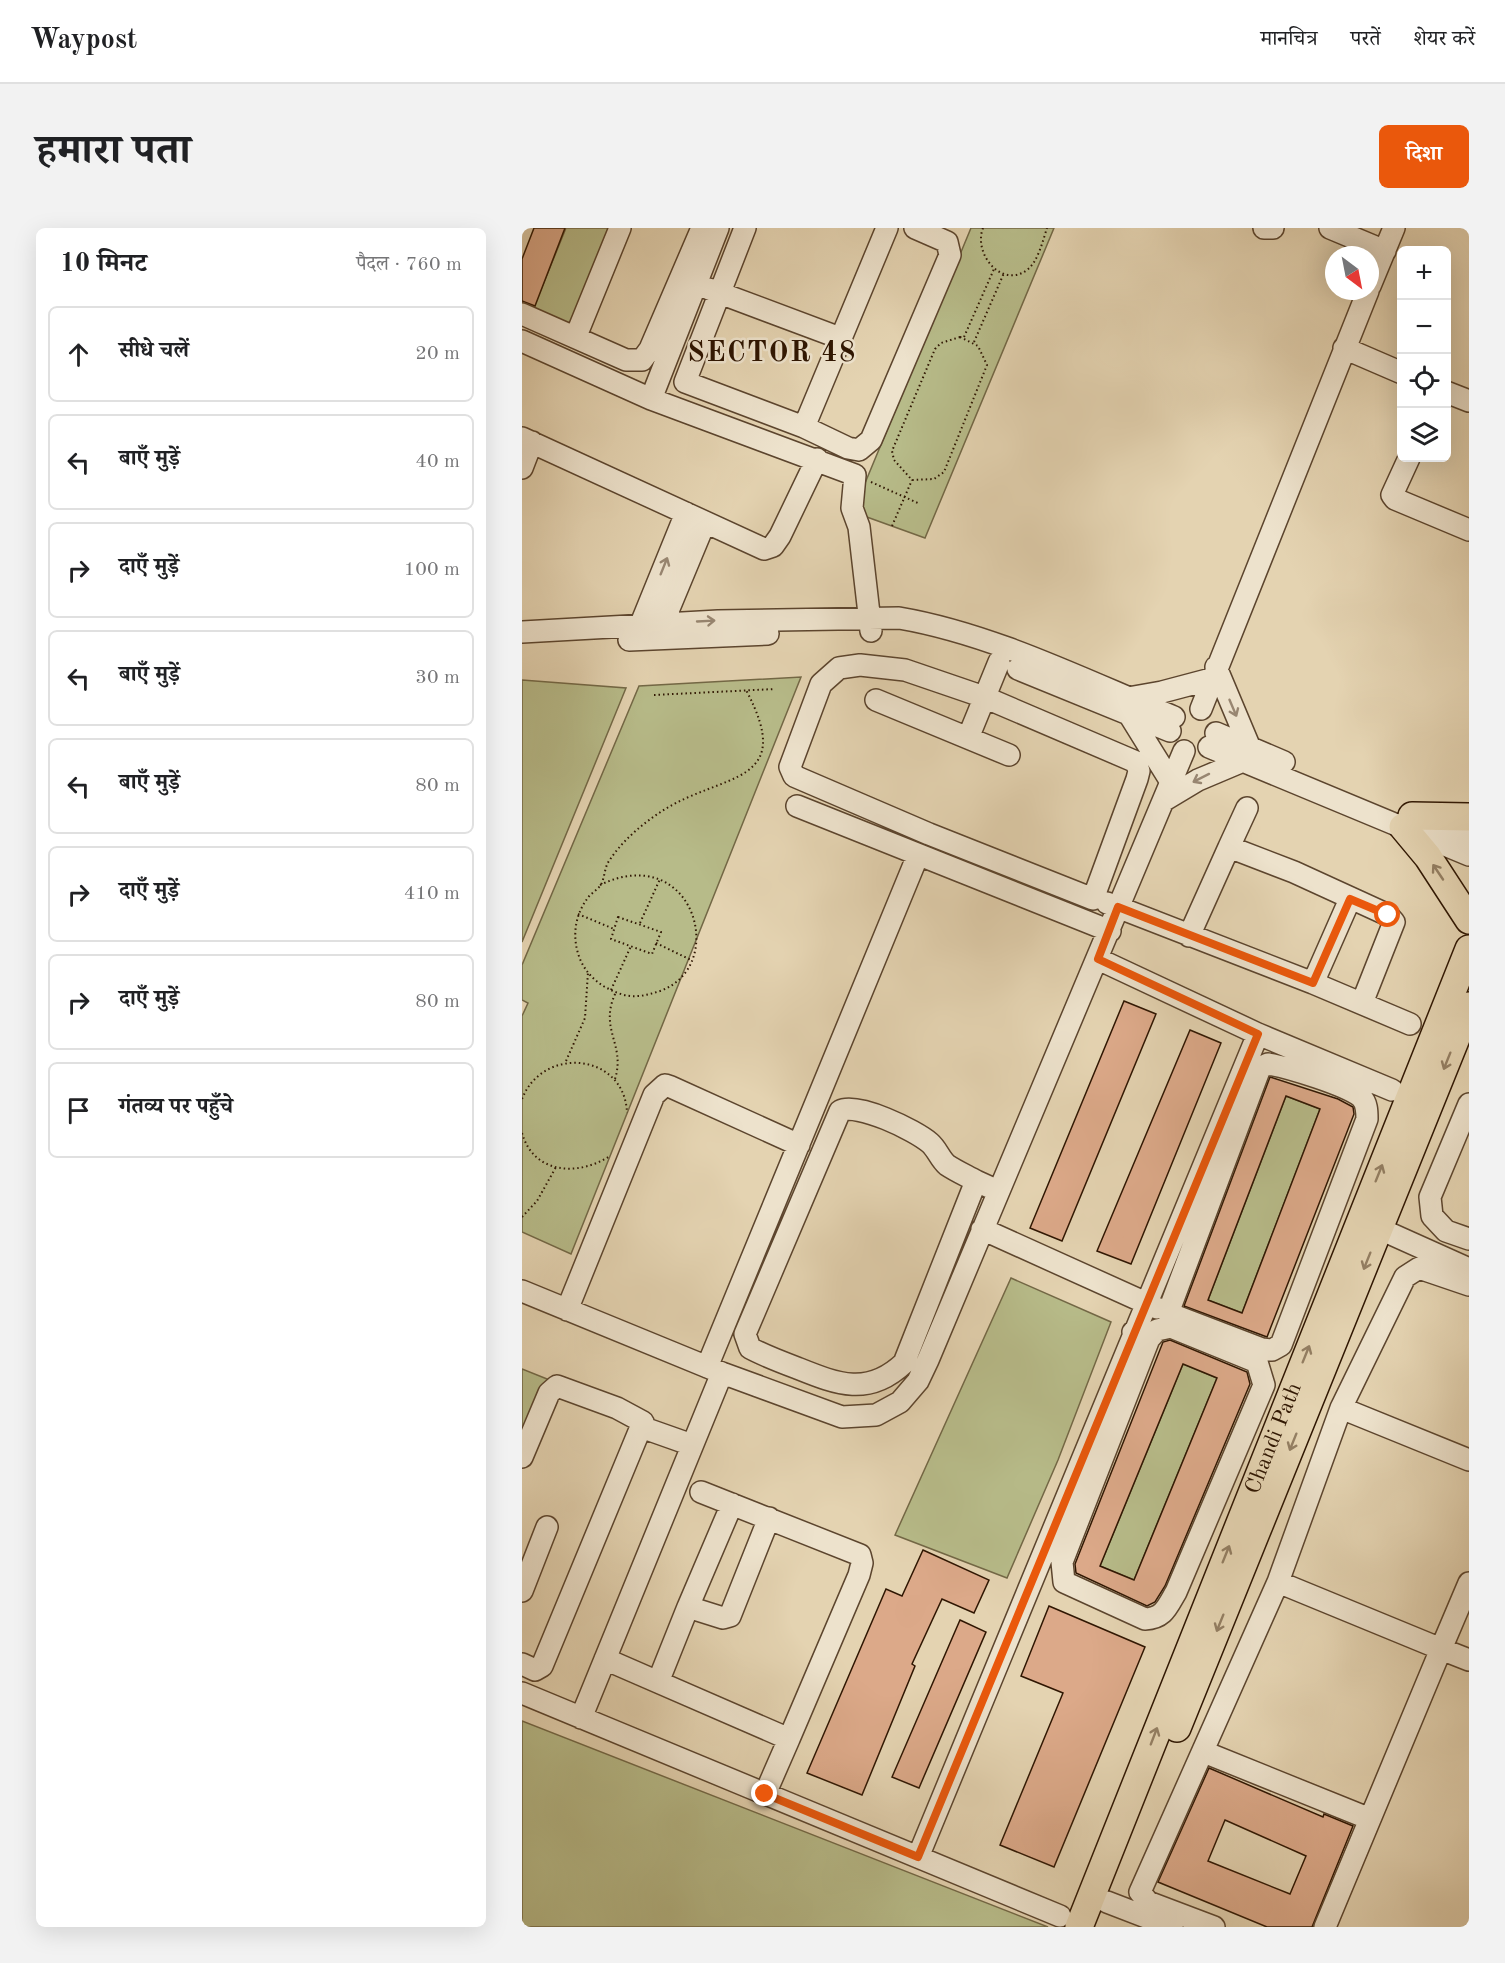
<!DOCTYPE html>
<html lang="hi">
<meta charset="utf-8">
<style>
:root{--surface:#fff;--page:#f2f2f2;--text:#202124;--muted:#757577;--line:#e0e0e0;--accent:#ea580c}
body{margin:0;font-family:"Old Standard TT","Noto Serif Devanagari",serif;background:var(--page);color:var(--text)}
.controls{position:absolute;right:18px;top:18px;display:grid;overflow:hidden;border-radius:9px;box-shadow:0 6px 24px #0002}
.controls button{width:54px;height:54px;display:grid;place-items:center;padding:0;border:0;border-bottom:2px solid var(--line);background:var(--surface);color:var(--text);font:30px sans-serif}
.compass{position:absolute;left:803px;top:18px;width:54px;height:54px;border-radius:50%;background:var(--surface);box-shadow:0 6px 24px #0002;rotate:148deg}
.stop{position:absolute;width:18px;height:18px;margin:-14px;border:4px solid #ea580c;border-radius:50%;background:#fff}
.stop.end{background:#ea580c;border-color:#fff;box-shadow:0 2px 6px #0008}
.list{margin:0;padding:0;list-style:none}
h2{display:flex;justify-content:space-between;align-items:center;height:78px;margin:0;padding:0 24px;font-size:26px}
h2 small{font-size:20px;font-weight:400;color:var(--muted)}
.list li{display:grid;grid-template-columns:39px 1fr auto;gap:18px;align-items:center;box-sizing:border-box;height:96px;margin:0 12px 12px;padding:0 12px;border:2px solid var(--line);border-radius:9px}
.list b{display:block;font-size:22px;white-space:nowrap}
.list em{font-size:20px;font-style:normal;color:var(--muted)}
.icon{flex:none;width:33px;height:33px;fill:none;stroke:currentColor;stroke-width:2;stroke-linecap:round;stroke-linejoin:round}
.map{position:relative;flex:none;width:947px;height:1699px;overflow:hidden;border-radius:9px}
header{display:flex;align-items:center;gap:36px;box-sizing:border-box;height:84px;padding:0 30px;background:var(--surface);border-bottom:2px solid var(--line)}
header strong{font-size:28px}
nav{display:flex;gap:33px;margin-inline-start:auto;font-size:21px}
.intro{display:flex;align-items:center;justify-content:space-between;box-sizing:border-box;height:144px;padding:0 36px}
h1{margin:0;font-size:42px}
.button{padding:15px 27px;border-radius:9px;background:var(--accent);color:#fff;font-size:21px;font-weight:700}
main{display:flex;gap:36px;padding:0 36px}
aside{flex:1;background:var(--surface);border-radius:9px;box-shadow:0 6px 24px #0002}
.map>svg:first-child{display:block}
</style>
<header>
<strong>Waypost</strong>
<nav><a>मानचित्र</a><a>परतें</a><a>शेयर करें</a></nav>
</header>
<div class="intro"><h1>हमारा पता</h1><a class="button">दिशा</a></div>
<main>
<aside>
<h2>10 मिनट<small>पैदल · 760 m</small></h2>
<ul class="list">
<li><svg class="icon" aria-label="ahead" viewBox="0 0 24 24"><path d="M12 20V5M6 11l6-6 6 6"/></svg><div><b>सीधे चलें</b></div><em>20 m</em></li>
<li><svg class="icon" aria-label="left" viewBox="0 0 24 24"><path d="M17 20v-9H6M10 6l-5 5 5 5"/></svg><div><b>बाएँ मुड़ें</b></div><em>40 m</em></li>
<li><svg class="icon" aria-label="right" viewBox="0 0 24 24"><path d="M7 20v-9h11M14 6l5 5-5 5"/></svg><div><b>दाएँ मुड़ें</b></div><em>100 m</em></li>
<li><svg class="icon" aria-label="left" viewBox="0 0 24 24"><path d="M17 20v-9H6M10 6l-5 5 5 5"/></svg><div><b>बाएँ मुड़ें</b></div><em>30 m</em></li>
<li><svg class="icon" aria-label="left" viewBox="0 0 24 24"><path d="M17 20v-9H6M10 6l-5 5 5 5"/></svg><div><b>बाएँ मुड़ें</b></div><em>80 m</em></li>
<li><svg class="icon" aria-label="right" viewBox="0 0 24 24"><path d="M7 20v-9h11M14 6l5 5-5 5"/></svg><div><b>दाएँ मुड़ें</b></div><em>410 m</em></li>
<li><svg class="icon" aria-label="right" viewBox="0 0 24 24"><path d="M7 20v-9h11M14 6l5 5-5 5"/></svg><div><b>दाएँ मुड़ें</b></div><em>80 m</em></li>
<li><svg class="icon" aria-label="arrive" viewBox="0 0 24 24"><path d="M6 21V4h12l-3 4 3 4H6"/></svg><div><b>गंतव्य पर पहुँचे</b></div></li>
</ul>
</aside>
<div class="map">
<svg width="947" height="1699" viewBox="0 0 947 1699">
<rect width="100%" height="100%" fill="#e4d3b1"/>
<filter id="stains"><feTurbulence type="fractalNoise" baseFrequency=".00333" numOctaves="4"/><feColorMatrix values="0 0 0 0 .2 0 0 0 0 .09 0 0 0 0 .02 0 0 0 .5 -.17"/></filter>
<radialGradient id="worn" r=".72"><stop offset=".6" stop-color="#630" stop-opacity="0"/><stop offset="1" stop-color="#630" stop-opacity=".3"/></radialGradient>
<path fill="#b7bb89" stroke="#736846" stroke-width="1.5" d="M44 0H89L50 100 9 86Z
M449 0H532L403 310 331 284Z
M279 449 49 1026 0 1004V788L6 775 0 772V737L117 458Z
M0 452 104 460 0 714Z
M764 868 798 881 720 1085 686 1072Z
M489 1050 589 1094 536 1232 485 1350 373 1307Z
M661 1136 695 1150 612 1352 578 1338Z
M0 1141 30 1153 0 1224Z
M0 1493 526 1699H0Z"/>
<path fill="#dca989" stroke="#2f1602" stroke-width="1.5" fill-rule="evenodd" d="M12 0H43L13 78 0 73V31Z
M602 773 634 786 540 1013 508 1000Z
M668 802 699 815 609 1036 575 1023Z
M748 849 816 871 831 879 832 886 745 1109 662 1078ZM764 868 798 881 720 1085 686 1072Z
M648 1112 725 1144 728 1156 643 1358 633 1374 625 1378 554 1345 553 1336 641 1114ZM661 1136 695 1150 612 1352 578 1338Z
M401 1322 467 1352 452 1385 420 1371 390 1436 393 1438 340 1567 285 1545 364 1361 380 1368Z
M527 1378 623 1419 532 1639 478 1617 541 1465 499 1448Z
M438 1392 464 1404 397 1560 370 1549Z
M687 1540 801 1589 802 1586 831 1598 790 1699H745L636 1654ZM703 1592 784 1628 768 1666 686 1633Z"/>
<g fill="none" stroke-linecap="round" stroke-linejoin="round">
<g stroke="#5c452e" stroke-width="24">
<path id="minor" d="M223 0 163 154 282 199 326 220 337 222 349 212 428 27 425 14 393 0
M742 0H751
M808 0 863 23
M848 58 872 0
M187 61 318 110
M0 86 104 132H120L128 121 180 0
M54 108 98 0
M0 113 129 171 333 247 330 280 337 299 349 403
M822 120 880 145
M924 164 947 173
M129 171 196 0
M282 199 365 0
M0 210 242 321 251 318 258 308 295 231
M887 230 870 267 873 271 947 302
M0 240 10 214
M0 404 196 393 377 390C471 406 564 453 652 489
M136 407 183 294
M114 408 164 285
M107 412 246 406
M338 437 383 442 462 469 614 534 617 543 615 551 571 671 407 606 272 548 268 539 299 456 317 440Z
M694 439 728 520
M496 441 648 503
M606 470 640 464 689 451
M354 472 487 527
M679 481 846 63
M608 488 649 554
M694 505 762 534
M446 510 477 434
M687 519 947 627
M641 573 676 552 721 533
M275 578 588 703
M904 594 947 611
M707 619 725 580
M585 675 791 755 888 796
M667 708 707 619 772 644 866 687 872 694 840 775
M576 731 736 806 870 862
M791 755 828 671
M746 836C766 839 824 857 839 869 845 875 845 883 845 891L759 1117 750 1122 740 1121 646 1085 738 840Z
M947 876 908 969 910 988 924 1003 947 1011
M454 953C445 948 434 943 425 937 418 931 415 921 408 915 393 902 335 874 318 883L223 1106 228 1120C243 1128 259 1134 275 1140 315 1156 346 1169 382 1135L454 953 476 963
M460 1001 635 1080
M858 1001 947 1041
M0 1063 200 1145 320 1189 354 1187 378 1174 396 1153 406 1132 662 523
M45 1082 132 867 143 857 149 859 277 917
M611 1104 627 1111 635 1102 649 1099 735 1134 742 1157 654 1364C645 1379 642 1390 623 1391L542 1354 540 1334 627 1111
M185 1139 396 627
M819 1180 947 1232
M119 1199 170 1217
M0 1229 27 1165 35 1158 95 1180 121 1194 20 1438 13 1442 0 1436
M179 1264 338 1327 340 1335 337 1347 267 1511
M210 1276 166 1379 201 1390 208 1388 247 1290
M947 1355 919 1421 947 1432
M0 1363 25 1299
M83 1431 267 1511 243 1566
M136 1454 166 1379
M0 1465 538 1688
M59 1490 200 1145
M682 1524 848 1591
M396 1629 736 806
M585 1674 650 1699
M692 1699 626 1674 618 1664 756 1354
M803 1699 919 1421 756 1354 819 1180 883 1049 897 1040 947 1057"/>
</g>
<g stroke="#2f1602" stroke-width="30">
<g id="major">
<path d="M890 588 947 589"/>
<path d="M881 599 906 629 947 692"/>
<path d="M655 1500 947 778"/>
<path id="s1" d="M557 1699 947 721"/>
</g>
</g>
<path stroke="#2f1602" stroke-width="2" stroke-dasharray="1.5 3" stroke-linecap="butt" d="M461 0C451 25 479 61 505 42 516 34 521 12 525 0
M438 109 456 118 465 137 422 244 412 251 390 252 372 232 370 223 413 121 419 115Z
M442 109 472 41
M452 114 482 45
M349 254 398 276
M370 298 390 252
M132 467 253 461
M78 657C171 612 208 738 138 763 126 767 114 770 102 767 82 761 66 750 58 731 50 711 52 689 65 671 68 666 74 663 78 658 83 651 82 640 87 633 100 613 120 596 140 583 201 544 275 558 224 462
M56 686 92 701
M96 689 139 704 130 726 89 711Z
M118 695 138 651
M134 715 169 732
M89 762 109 718
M44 833 63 790 66 744
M93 851C104 816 76 801 94 764
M0 871C21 817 103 825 105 885
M0 905C12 947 57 948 88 928
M0 989 15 973 34 939"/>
<use href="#minor" stroke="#ede2cc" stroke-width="21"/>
<use href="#major" stroke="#e4d3b1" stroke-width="27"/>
</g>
<defs><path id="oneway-shaft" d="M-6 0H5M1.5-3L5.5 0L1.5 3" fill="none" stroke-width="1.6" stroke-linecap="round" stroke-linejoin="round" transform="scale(1.5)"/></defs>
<g stroke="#988671">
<use href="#oneway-shaft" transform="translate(142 338) rotate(-68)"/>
<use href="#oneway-shaft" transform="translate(184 393) rotate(-3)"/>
<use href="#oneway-shaft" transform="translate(711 480) rotate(67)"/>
<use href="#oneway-shaft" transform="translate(679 550) rotate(153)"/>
</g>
<g stroke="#937e62">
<use href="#oneway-shaft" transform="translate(916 644) rotate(-124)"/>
<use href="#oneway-shaft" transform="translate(925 833) rotate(112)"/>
<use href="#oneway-shaft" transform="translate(857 945) rotate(-68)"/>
<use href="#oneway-shaft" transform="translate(845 1033) rotate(112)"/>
<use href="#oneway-shaft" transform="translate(784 1126) rotate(-68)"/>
<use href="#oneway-shaft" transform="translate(771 1214) rotate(112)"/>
<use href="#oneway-shaft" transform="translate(704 1326) rotate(-68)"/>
<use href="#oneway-shaft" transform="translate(698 1395) rotate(112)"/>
<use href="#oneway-shaft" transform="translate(632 1508) rotate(-69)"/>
</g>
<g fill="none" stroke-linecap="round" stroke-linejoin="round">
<path stroke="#ea580c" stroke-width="8" d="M243 1566 396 1629 736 806 576 731 596 679 791 755 828 671 866 687"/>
</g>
<g text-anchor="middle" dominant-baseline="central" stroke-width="5" stroke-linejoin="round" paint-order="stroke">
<g font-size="22" fill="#2f1602" stroke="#ede2cc">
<text stroke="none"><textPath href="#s1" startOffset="526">Chandi Path</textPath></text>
</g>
<g font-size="28" font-weight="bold" letter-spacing="1.5" fill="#2f1602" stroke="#ede2cc">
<text x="250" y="126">SECTOR 48</text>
</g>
</g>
<rect width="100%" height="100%" filter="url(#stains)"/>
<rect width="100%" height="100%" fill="url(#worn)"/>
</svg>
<div class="controls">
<button>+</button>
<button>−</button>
<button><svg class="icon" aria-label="locate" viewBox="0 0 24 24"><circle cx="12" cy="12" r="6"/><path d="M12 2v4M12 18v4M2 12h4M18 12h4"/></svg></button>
<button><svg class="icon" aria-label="layers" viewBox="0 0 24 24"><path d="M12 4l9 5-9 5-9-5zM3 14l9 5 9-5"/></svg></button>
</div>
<svg class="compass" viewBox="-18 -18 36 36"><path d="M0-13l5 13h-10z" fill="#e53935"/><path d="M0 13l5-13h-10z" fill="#757577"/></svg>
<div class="stop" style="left:866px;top:687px"></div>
<div class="stop end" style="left:243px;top:1566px"></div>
</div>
</main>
